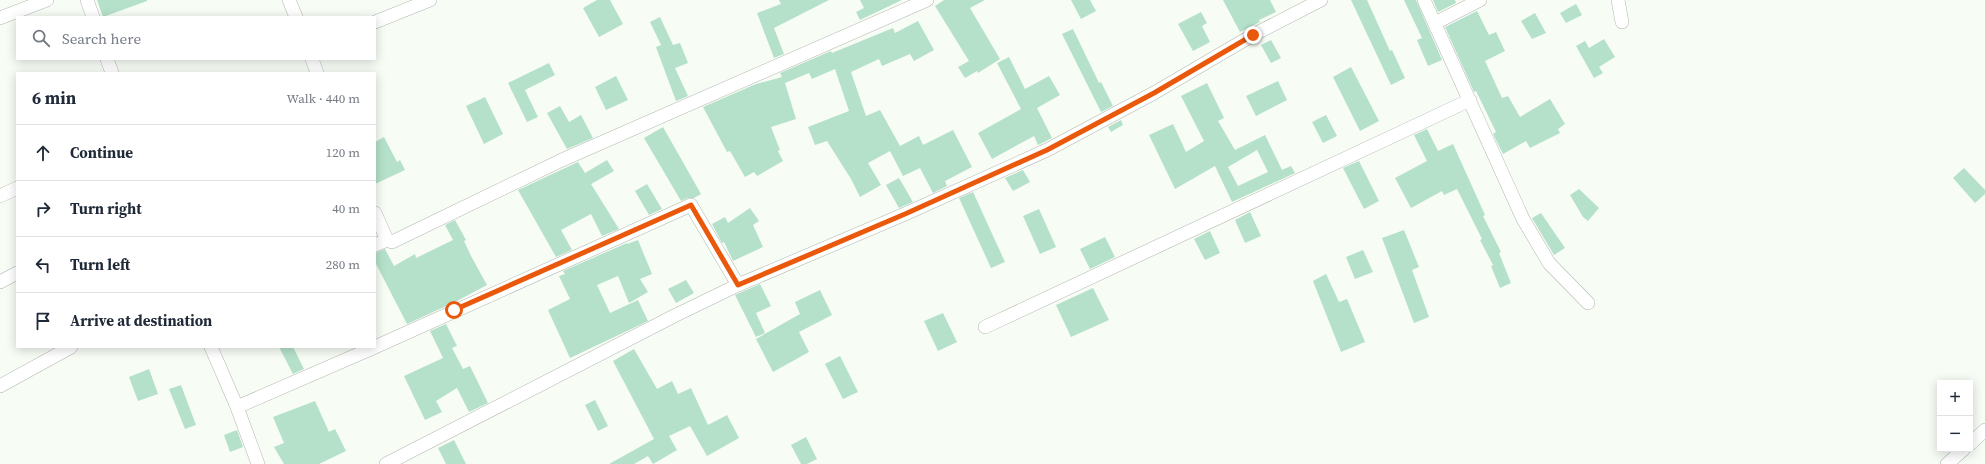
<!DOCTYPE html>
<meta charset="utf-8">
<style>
:root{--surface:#fff;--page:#f6f6f7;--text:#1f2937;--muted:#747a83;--line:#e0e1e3}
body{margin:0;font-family:"Source Serif 4",serif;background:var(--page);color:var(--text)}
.controls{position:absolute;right:12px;bottom:12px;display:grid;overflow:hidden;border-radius:0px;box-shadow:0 2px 10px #0003}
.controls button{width:36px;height:36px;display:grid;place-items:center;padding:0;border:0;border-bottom:1px solid var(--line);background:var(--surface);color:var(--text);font:20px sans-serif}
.stop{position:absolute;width:12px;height:12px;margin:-9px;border:3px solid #ea580c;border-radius:50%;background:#fff}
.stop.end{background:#ea580c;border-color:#fff;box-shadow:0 1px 4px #0008}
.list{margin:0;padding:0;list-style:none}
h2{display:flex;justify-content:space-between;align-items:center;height:52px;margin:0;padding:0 16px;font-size:17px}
h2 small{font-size:13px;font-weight:400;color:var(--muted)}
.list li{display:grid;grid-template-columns:26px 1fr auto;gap:12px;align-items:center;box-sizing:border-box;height:56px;padding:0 16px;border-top:1px solid var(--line)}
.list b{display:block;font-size:15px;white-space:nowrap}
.list em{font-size:13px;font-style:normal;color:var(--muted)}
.icon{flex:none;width:22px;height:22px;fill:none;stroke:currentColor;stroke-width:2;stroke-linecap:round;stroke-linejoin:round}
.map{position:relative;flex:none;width:1985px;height:464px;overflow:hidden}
.search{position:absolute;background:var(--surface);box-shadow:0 2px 10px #0003;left:16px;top:16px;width:360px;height:44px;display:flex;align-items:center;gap:10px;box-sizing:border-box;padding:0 14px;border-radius:0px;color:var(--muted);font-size:15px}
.panel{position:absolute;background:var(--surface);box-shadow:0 2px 10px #0003;left:16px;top:72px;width:360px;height:276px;border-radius:0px}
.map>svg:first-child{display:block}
</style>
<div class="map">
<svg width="1985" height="464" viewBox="0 0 1985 464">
<rect width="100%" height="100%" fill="#f7fcf5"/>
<path fill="#b5e1ca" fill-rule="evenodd" d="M97 0H147V1L103 17Z
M597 0H610L623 24 599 37 583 8Z
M779 0H829L774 28 784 54 774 58 757 13 781 4Z
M860 0H902L860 20 856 12 864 8Z
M944 0H985L970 8 1000 59 978 73 977 71 965 78 958 67 969 61 935 6Z
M1071 0H1090L1096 11 1081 19Z
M1223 0H1270L1276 12 1259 20 1260 22 1240 32Z
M1351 0H1367L1390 51 1392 50 1405 78 1391 85Z
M1404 0H1416L1442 60 1428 66 1417 40 1422 38Z
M1433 0H1455L1456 3 1438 12Z
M1576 4 1582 15 1566 23 1560 13Z
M1477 11 1489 35 1496 32 1505 51 1485 61 1502 98 1508 96 1520 117 1550 99 1565 124 1558 129 1560 133 1530 148 1526 141 1503 154 1493 134 1496 132 1476 91 1474 92 1445 27Z
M1201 12 1207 23 1202 26 1210 42 1193 51 1178 24Z
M1535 13 1546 33 1532 39 1521 21Z
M660 17 673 45 680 43 688 63 675 68 688 96 676 101 656 47 661 45 650 22Z
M918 21 934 50 914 61 910 54 882 66 879 59 851 72 866 116 880 110 900 146 919 136 923 145 953 130 972 167 945 181 947 186 933 193 920 168 903 176 890 151 868 163 881 185 860 197 851 179 827 141 815 145 808 127 849 111 835 69 812 79 809 73 785 83 796 119 771 127 780 150 778 151 783 161 757 176 754 172 745 177 730 151 727 152 703 107 756 84 782 77 780 73 831 51 832 53 893 28 895 33Z
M1073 29 1099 83 1101 82 1113 106 1101 112 1062 34Z
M1604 39 1615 57 1599 67 1603 73 1594 78 1576 46 1585 41 1589 48Z
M1271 40 1281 58 1271 63 1261 45Z
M1009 57 1025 89 1049 76 1060 95 1037 108 1052 138 1038 145 1034 136 992 159 978 133 1021 109 997 63Z
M549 63 555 75 525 90 538 117 527 122 508 83Z
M1351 67 1379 121 1360 131 1333 77Z
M616 76 628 100 606 110 595 87Z
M1278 81 1287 100 1256 116 1246 96Z
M1207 83 1224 118 1218 121 1235 150 1265 135 1282 170 1291 166 1295 173 1232 202 1215 166 1175 189 1149 135 1173 124 1186 152 1204 141 1181 96ZM1257 150 1268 172 1238 186 1228 167Z
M485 97 503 134 484 144 466 106Z
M560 106 569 122 581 115 593 138 567 149 547 113Z
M1326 115 1337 136 1323 143 1312 122Z
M1121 120 1123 125 1111 132 1108 127Z
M663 127 701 194 694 198H688L681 201 644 138Z
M1427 129 1438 151 1453 144 1485 215 1483 216 1501 252 1499 253 1511 283 1500 288 1491 266 1493 265 1480 240 1482 239 1457 189 1444 195 1442 191 1411 208 1395 178 1427 161 1414 135Z
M384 137 397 162 400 160 405 170 375 184V142Z
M607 160 614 171 591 184 619 229 602 236 591 214 561 230 572 250 556 257 518 190 578 162 585 173Z
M1359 161 1379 201 1364 209 1343 168Z
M1964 168 1985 190V194L1975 203 1953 178Z
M1023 170 1030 182 1013 191 1005 178Z
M899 178 913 202 899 208 886 185Z
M647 184 662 209 649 215 635 191Z
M1579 189 1599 208 1588 221 1583 217 1570 195Z
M973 192 1005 262 991 268 959 198Z
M750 208 759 221 753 225 763 247 733 261 724 242 722 243 712 224 725 217 728 223Z
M1039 209 1056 247 1040 254 1023 216Z
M1250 212 1261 236 1245 243 1235 220Z
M1541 213 1565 248 1554 255 1532 218Z
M455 220 466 240 464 241 471 256 487 285 455 302 407 324 375 262V253L385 249 394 266 415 254 416 258 453 240 445 225Z
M1404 230 1419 267 1412 270 1429 317 1414 323 1382 238Z
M1210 231 1220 253 1205 260 1194 239Z
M1105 237 1115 257 1090 269 1080 249Z
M638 240 652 274 640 279 648 292 629 303 618 276 597 285 610 313 638 300 648 321 570 358 548 310 570 299 559 276 565 274 563 271 627 243V244Z
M1363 250 1373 272 1355 279 1346 257Z
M1326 274 1339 302 1347 299 1365 342 1341 352 1313 281Z
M686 280 694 293 676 303 668 289Z
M760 284 771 306 756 313 765 333 756 337 735 295Z
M1093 288 1109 320 1071 337 1056 305Z
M820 290 832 315 799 332 809 352 773 372 756 339 800 314 795 302Z
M943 313 957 342 938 351 924 321Z
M446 324 457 346 452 348 463 369 470 366 488 403 469 412 457 388 436 401 442 412 425 420 404 376 443 358 430 331Z
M279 347H293L304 369 293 374Z
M634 349 657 389 672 381 678 394 691 388 708 425 727 415 739 438 707 456 690 426 669 436 677 450 653 464 648 456 634 464H609L654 439 613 361Z
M840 356 858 392 843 399 825 364Z
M149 369 158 394 138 401 129 377Z
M181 385 196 425 185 429 169 389Z
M595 400 608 426 598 431 585 405Z
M315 401 329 432 335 429 346 451 319 464H284L274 447 284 443 273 417Z
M237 430 243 447 230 452 224 435Z
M806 437 817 459 807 464H801L791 445Z
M454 440 466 464H446L438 448Z"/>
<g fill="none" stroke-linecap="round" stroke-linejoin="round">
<g stroke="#b2b7b0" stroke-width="14">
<path id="minor" d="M87 0 93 17
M289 0 296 17
M1424 0 1523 219 1549 263 1588 303
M1618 0 1622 22
M0 18 47 0
M375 22 430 0
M1435 23 1480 0
M107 59 112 73
M312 59 317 73
M0 196 17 188
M375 213 387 240
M375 245 387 240 392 242 562 160 927 0
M0 282 17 273
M985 327 1470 100
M211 347 237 407 258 464
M375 347 691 205 738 285
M0 386 71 347
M237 407 375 347
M1970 444 1985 430
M386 464 676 315 738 285 905 214 1047 150 1154 93 1253 35 1321 0
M1947 464 1964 449"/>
</g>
<use href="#minor" stroke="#fff" stroke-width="13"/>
</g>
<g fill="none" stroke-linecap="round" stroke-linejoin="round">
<path stroke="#ea580c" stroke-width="5" d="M454 310 691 205 738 285 905 214 1047 150 1154 93 1253 35"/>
</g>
</svg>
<div class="controls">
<button>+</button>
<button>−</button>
</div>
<div class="stop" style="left:454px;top:310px"></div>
<div class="stop end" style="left:1253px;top:35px"></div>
<div class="search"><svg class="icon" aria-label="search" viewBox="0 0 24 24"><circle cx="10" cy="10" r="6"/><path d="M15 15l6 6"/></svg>Search here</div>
<section class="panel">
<h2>6 min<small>Walk · 440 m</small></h2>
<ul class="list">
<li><svg class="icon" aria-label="ahead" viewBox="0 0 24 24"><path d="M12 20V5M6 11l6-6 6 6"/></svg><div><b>Continue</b></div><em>120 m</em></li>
<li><svg class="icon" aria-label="right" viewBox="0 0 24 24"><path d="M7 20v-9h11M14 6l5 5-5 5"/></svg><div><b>Turn right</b></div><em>40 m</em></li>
<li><svg class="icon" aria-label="left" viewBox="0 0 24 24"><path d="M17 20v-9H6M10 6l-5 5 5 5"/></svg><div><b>Turn left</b></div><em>280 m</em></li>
<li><svg class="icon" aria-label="arrive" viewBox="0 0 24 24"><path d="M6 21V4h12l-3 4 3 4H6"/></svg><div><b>Arrive at destination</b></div></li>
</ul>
</section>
</div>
